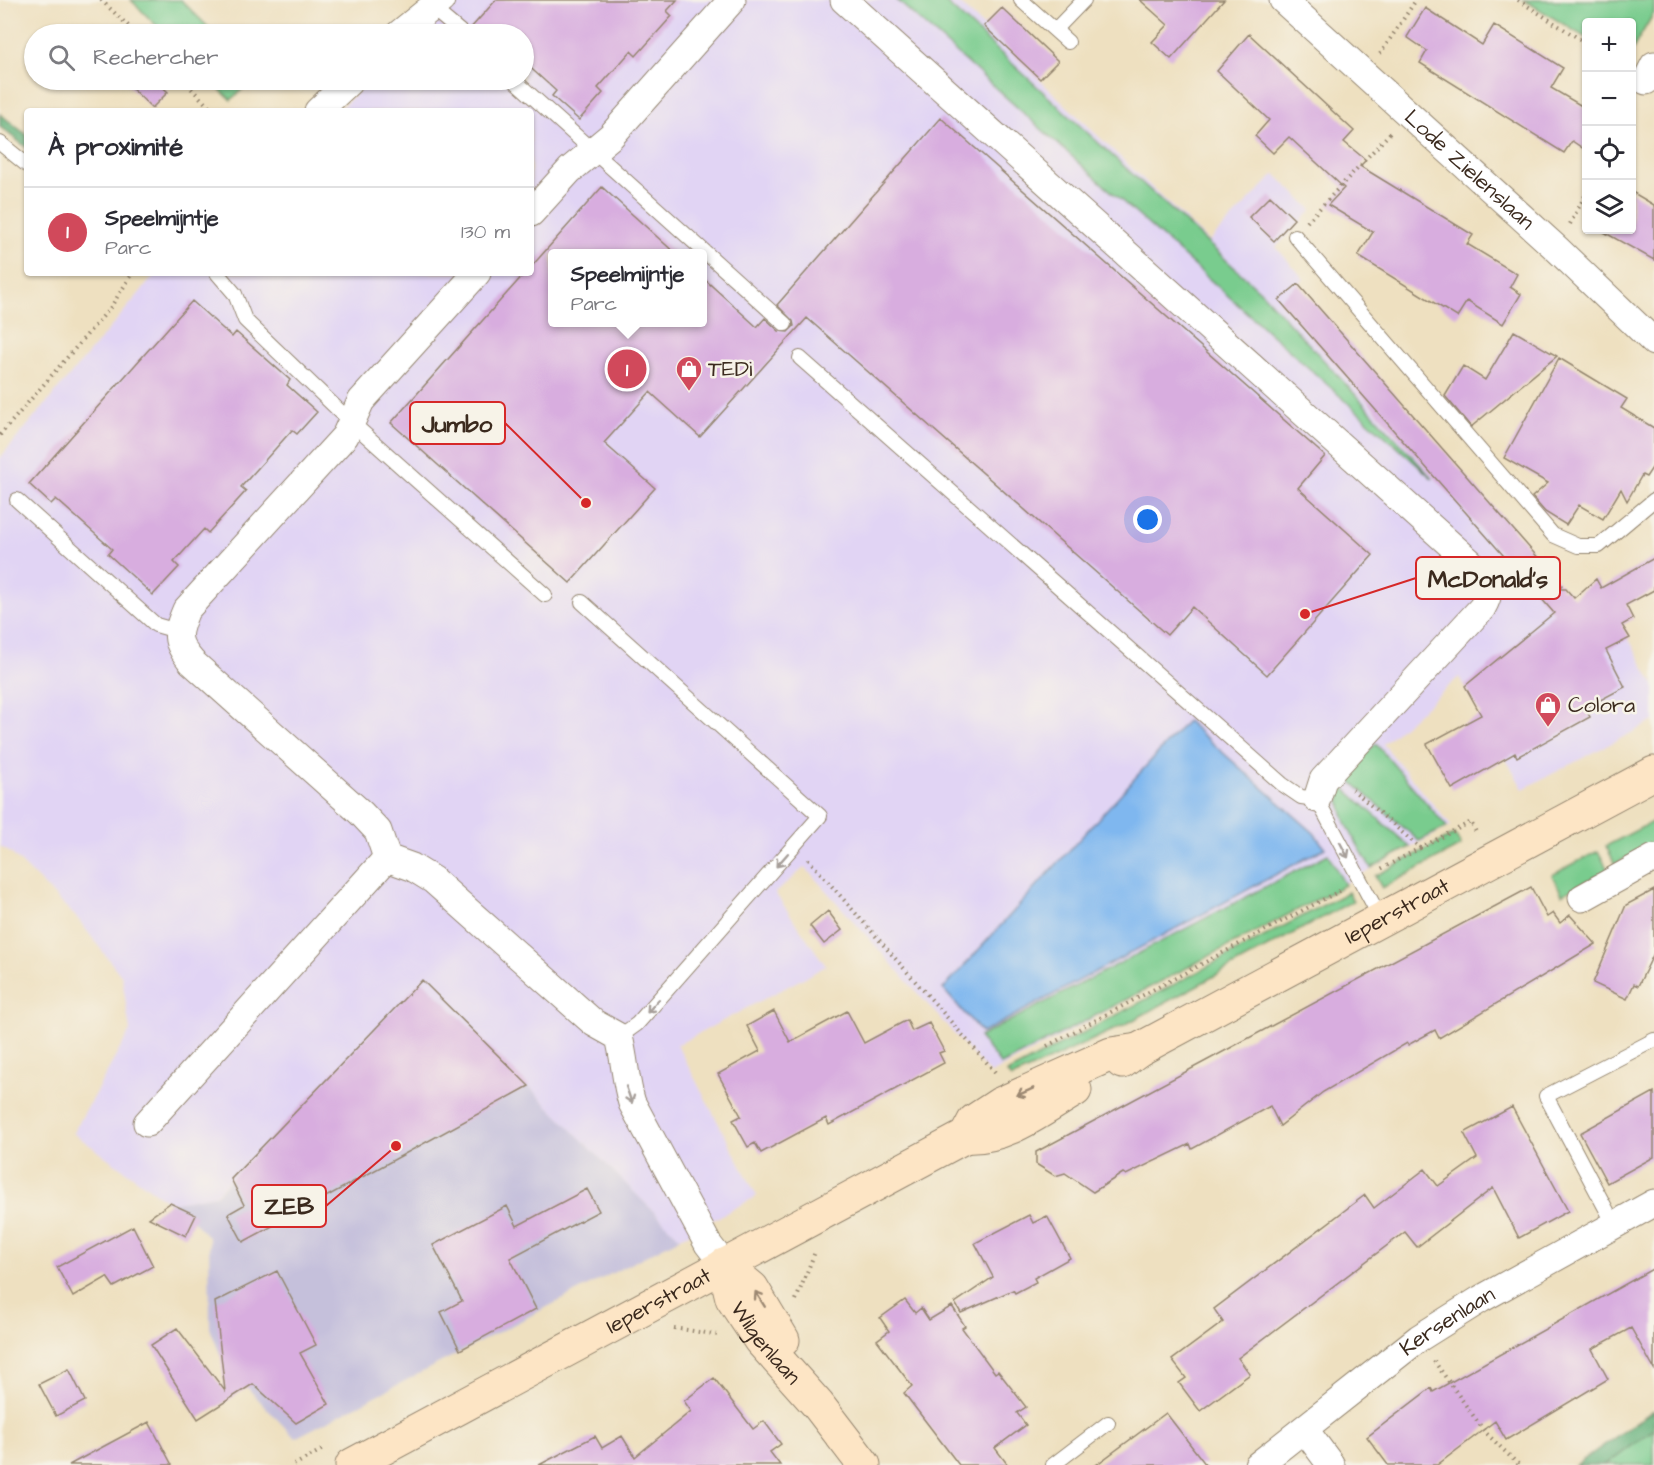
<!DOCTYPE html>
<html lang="fr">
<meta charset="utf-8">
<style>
:root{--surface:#fff;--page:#f7f7f7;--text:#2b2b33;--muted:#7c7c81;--line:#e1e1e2;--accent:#d1495b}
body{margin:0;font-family:"Architects Daughter",sans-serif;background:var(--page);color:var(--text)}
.controls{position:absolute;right:18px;top:18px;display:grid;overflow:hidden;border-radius:6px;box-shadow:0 2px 4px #0004}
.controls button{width:54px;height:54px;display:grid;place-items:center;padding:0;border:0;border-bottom:2px solid var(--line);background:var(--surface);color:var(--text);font:30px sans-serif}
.you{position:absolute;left:1148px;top:520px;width:21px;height:21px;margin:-15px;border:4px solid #fff;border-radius:50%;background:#1a73e8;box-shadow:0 0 0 9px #1a73e833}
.badge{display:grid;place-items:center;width:39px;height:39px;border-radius:50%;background:var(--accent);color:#fff;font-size:20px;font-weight:700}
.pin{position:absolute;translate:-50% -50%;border:3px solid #fff;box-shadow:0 2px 6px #0006}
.popup{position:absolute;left:548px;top:249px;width:159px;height:78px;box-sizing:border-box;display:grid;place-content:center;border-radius:6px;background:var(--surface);filter:drop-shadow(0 2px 4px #0005);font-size:20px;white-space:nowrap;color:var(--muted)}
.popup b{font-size:22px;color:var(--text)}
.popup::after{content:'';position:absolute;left:50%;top:100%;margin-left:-12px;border:12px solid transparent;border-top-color:var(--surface)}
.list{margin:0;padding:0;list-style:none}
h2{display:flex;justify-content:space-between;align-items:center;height:78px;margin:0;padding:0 24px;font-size:26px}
h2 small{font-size:20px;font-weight:400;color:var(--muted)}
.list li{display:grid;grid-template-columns:39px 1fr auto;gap:18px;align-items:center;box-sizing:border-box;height:90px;padding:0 24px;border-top:2px solid var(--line)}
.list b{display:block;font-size:22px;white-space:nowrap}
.list p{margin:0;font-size:20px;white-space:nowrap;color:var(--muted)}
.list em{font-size:20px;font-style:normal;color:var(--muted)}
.icon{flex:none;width:33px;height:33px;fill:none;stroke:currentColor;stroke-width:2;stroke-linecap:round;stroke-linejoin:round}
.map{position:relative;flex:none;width:1654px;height:1465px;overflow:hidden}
.search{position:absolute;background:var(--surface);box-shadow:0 2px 4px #0004;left:24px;top:24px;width:510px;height:66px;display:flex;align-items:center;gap:15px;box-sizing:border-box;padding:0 21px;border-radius:33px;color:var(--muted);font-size:22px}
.panel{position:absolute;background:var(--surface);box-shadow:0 2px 4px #0004;left:24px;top:108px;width:510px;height:168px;border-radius:6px}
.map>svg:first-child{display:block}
</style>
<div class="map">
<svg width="1654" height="1465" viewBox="0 0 1654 1465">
<rect width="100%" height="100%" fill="#f7f3e8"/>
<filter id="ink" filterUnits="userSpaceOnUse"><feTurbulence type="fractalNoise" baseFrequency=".0167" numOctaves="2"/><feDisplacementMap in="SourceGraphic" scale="12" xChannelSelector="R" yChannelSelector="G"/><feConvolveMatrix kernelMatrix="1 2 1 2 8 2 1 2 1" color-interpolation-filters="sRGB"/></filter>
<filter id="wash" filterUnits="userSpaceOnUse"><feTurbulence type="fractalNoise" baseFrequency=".008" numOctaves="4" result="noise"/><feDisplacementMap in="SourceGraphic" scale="24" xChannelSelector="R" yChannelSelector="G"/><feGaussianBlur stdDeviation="1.35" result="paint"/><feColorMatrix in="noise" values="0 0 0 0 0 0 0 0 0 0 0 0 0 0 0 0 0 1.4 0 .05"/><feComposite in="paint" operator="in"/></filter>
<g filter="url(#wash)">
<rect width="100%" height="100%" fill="#eee0c0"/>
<path fill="#e1d4f4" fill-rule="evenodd" d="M459 0H956L1209 242 1275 174 1312 210 1276 247 1304 279 1279 301 1555 614 1596 579 1654 685V721L1523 789 1459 677 1383 744 1451 826 990 1074 805 867 775 893 826 966 677 1045 757 1196 680 1238 422 980 215 1195 170 1203 73 1133 130 1031 122 977 78 919 11 853 0 846V458L154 276 161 273H531V111H337L371 80H524V34H420ZM552 254H702V322H552Z"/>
<path fill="#c5c0db" d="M422 980 680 1238 295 1438 223 1362 210 1328 209 1238 194 1221 180 1214 182 1209 170 1203 216 1195Z"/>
<path fill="#79cc8e" stroke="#5a7b56" stroke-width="1.5" d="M131 0H181L215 34H165Z
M897 0H943L1261 292 1433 479Z
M1524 0H1654V13L1632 50V22H1586V38Z
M210 80H252L231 100Z
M1376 744 1447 827 1419 841 1344 775 1350 766Z
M1341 785 1410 847 1371 868C1357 842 1335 815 1341 785Z
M1654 821V844L1615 864 1606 846Z
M1455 834 1461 846 1382 888 1375 876Z
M1598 851 1608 870 1562 894 1552 875Z
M1328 854 1345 885 1001 1065 979 1037Z
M1348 892 1353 901 1124 1025 1011 1078 1007 1073Z
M1654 1429V1465H1606Z"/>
<path fill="#62b079" stroke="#4e6d4c" stroke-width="1.5" d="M0 114 27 135V148L0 127Z
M1654 1410V1429L1606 1465H1576Z"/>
<path fill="#7fb7ef" stroke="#5d7086" stroke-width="1.5" d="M1187 721 1314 833 1325 848 982 1033 943 989Z"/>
<g id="blocks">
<path fill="#d8addf" d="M496 0H677L667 11 672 16 636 56 631 51 615 69 598 88 603 93 579 120 552 96 556 91 524 62V34H472L470 29Z
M1140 0H1224L1171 59 1152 42 1168 25Z
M1002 8 1058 61 1040 79 984 26Z
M1425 8 1482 45 1494 25 1563 68 1551 88 1587 109V151L1572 141 1564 153 1420 63 1427 51 1407 37Z
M1249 34 1354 131 1344 142 1366 160 1360 166 1473 235 1467 244 1517 274 1510 287 1521 294 1503 324 1467 301 1457 317 1358 256 1373 232 1328 205 1344 188 1289 137 1273 153 1255 136 1269 120 1217 71Z
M123 80H155L168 92 152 108Z
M941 118 1325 456 1298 488 1373 555 1267 675 1192 607 1167 635 807 318 700 437 650 392 604 443 655 488 570 583 391 423 525 273H531V267L602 187 676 254H552V322H702V277L757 327 765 318 779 331 788 332 794 326 793 321 777 305Z
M1632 192 1654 205V260L1600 230H1632Z
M1270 196 1294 219 1274 241 1249 217Z
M1298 284 1562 585 1560 589H1566L1574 598 1596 579 1601 588 1654 558V590L1626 605 1633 619 1622 625 1630 638 1606 650 1625 687 1585 708 1590 717 1517 757 1515 753 1452 789 1427 744 1481 715 1465 686 1554 613 1279 300Z
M192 301 232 337 236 332 290 380 287 385 317 412 297 434 292 430 241 487 246 491 208 533 204 529 174 562 179 567 153 595 108 554 112 549 56 499 51 504 29 484Z
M1514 331 1557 356 1471 427 1445 396 1463 366 1485 380Z
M1559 358 1627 399 1621 408 1654 428V465L1646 477 1642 475 1627 501 1621 489 1603 519 1579 505 1566 525 1545 512 1532 497 1548 483 1504 458Z
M1531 887 1547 917 1553 913 1560 923 1570 915 1596 944 1439 1038 1435 1030 1408 1045 1407 1043 1323 1092 1280 1126 1270 1106 1192 1149 1190 1144 1126 1175 1123 1173 1093 1192 1065 1173 1055 1176 1036 1164V1152Z
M1654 890V953L1638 986 1634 984 1627 999 1593 983 1626 905Z
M828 911 842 930 824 944 810 926Z
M422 980 529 1086 243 1242 228 1214 244 1205 231 1179Z
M774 1011 790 1042 847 1011 864 1043 907 1020 912 1031 929 1023 944 1051 939 1053 944 1063 829 1125 826 1118 761 1153 755 1143 748 1147 733 1120 741 1116 718 1074 760 1051 747 1026Z
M1654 1092V1157L1607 1183 1580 1133Z
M1512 1107 1568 1211 1519 1238 1493 1188 1417 1247 1405 1232 1238 1358 1250 1374 1200 1411 1179 1383 1186 1378 1172 1360 1223 1322 1214 1309 1365 1195 1374 1208 1425 1169 1438 1186 1477 1158 1464 1133Z
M587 1189 599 1211 510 1258 536 1309 460 1350 441 1312 462 1301 433 1245 507 1206 517 1226Z
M170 1203 196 1215 186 1236 149 1218Z
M1029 1215 1033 1223 1047 1216 1070 1258 1034 1278 1036 1282 1015 1293 1013 1290 961 1313 955 1303 993 1277 975 1243Z
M133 1226 153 1266 114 1287 107 1277 73 1297 57 1267Z
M1654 1268V1369L1631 1328 1592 1349 1608 1379 1506 1440 1495 1421 1437 1465H1388L1367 1437 1431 1388 1433 1392Z
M277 1271 316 1345 300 1353 329 1404 296 1423 253 1384 198 1419 151 1345 177 1328 225 1391 215 1302Z
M905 1300 915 1313 921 1308 929 1320 952 1306 965 1326 962 1328 995 1373 998 1371 1026 1407 1017 1413 1026 1425 995 1448 1008 1465H959L904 1393 912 1386 877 1340 889 1331 880 1318Z
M69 1369 85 1401 56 1416 39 1384Z
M714 1378 753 1429 764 1421 781 1444 770 1452 780 1465H539L595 1436 602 1448 622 1436 635 1457 691 1411 684 1401Z
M1166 1413 1206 1465H1096Z
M149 1422 172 1465H69Z"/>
</g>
</g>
<g filter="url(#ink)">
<use href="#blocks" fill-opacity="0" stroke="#94856f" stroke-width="1.5"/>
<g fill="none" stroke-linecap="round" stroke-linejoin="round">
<g stroke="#94856f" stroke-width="16">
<path id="lane" d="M1021 0 1068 42
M432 8 463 34
M1056 29 1084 0
M514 80 785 324
M0 143 27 165
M1295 236 1553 535 1578 546H1599L1654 500
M217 273 235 294 245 320 351 422 545 595
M800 358 1282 784 1301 797 1317 799 1381 919
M17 500 156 625 177 631
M582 602 820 816 637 1024 619 1037
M1614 1224 1546 1096 1654 1040
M1053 1465 1108 1423"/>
</g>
<g stroke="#94856f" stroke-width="29">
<g id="street">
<path d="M844 0 1481 572C1491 585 1490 594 1482 608L1323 780 1317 799"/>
<path id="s1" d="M1283 0 1557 249 1654 342"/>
<path d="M399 34 441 0"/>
<path d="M1646 81 1654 65"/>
<path d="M318 111 351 80"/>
<path d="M531 213 570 170 611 136 732 0"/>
<path d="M477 273 361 401 345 436 186 610C176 634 174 641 192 662L361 813 378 831 387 858 412 867 433 880 594 1023 619 1037C625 1060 625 1081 632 1103L708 1244 724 1265"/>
<path d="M1582 898 1654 858"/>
<path d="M147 1123 387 858"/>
<path d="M1305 1430 1331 1465"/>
<path id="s2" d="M1258 1465 1419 1338 1481 1299 1654 1203"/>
</g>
</g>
<g stroke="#94856f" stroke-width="35">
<g id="secondary">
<path id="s3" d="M1122 1062 1138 1050 1654 773"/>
<path d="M966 1136C1006 1139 1042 1109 1075 1090"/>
<path id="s4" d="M724 1265 732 1298 760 1340 818 1405 864 1465"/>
<path d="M724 1265 752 1288 783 1340"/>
<path id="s5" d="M352 1465 966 1136 974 1121 1000 1104 1111 1054 1138 1050"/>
</g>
</g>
<path stroke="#94856f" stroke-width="4" stroke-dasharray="1.5 4.5" stroke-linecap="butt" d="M101 0 137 34
M1518 0 1586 43
M1380 54 1416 0
M183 80 213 111
M1307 222 1390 133
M1570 224 1586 194
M0 435 110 308 133 273
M1352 789 1420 848 1379 870
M1420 848 1471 822 1477 834
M808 859 995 1072
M1047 1046 1343 889
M796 1300 815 1252
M674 1328 719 1335
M1434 1361 1485 1432 1519 1465
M294 1465 325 1448"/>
<use href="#lane" stroke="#fff" stroke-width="14"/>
<use href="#street" stroke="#fff" stroke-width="27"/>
<use href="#secondary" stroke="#fde5c5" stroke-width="33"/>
</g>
<defs><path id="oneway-shaft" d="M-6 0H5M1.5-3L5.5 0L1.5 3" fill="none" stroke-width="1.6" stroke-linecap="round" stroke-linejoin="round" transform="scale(1.5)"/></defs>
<g stroke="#a79f9a">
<use href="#oneway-shaft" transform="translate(1344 850) rotate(62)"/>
<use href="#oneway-shaft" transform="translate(782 860) rotate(131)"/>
<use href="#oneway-shaft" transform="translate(653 1006) rotate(131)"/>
<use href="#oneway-shaft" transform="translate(629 1095) rotate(71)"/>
</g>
<g stroke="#9c8872">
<use href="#oneway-shaft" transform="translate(1025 1092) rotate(156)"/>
<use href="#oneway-shaft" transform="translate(760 1299) rotate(-122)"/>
</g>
</g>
<defs>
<g id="shop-pin" transform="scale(1.35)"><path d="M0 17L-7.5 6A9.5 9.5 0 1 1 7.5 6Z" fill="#d1495b" stroke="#f7f3e8"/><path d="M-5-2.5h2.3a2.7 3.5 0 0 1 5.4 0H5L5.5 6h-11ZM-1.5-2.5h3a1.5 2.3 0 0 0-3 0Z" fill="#fff"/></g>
</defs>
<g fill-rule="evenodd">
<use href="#shop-pin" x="689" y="369"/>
<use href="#shop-pin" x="1548" y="705"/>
</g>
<g text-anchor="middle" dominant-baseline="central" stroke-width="5" stroke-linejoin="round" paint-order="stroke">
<g font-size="22" fill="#3b2a1e" stroke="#f7f3e8">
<text stroke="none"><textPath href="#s1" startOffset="252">Lode Zielenslaan</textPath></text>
<text stroke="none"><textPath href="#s3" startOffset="314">Ieperstraat</textPath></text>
<text stroke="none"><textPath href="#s5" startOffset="348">Ieperstraat</textPath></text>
<text stroke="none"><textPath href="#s2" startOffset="238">Kersenlaan</textPath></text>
<text stroke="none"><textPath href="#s4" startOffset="90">Wilgenlaan</textPath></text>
</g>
<g font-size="22" fill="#3b2a1e" stroke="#f7f3e8" text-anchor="start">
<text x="708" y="369">TEDi</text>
<text x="1568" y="705">Colora</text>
</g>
</g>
<path fill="none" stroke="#d62828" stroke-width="2" d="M586 503L505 423M1305 614L1416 578M396 1146L326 1206"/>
<g fill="#d62828" stroke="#f7f3e8" stroke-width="2">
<circle cx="586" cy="503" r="6"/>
<circle cx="1305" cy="614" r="6"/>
<circle cx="396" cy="1146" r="6"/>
</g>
<g fill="#f7f3e8" stroke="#d62828" stroke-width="2">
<rect x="410" y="402" width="95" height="42" rx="6"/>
<rect x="1416" y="557" width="144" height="42" rx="6"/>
<rect x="252" y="1185" width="74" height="42" rx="6"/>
</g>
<g font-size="24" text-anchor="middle" font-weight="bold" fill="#3b2a1e">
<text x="457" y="432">Jumbo</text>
<text x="1488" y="587">McDonald's</text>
<text x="289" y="1214">ZEB</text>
</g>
</svg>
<div class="controls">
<button>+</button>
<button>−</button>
<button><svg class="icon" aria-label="locate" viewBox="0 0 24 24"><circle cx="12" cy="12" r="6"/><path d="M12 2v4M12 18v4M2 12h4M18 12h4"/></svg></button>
<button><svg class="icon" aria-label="layers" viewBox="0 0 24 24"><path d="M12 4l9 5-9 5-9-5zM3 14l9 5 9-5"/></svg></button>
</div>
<div class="you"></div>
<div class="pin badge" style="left:627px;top:369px">1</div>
<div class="popup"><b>Speelmijntje</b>Parc</div>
<div class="search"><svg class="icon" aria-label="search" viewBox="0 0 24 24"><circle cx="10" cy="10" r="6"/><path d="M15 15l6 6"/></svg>Rechercher</div>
<section class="panel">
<h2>À proximité<small></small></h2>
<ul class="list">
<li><span class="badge">1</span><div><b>Speelmijntje</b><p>Parc</p></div><em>130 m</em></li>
</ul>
</section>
</div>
